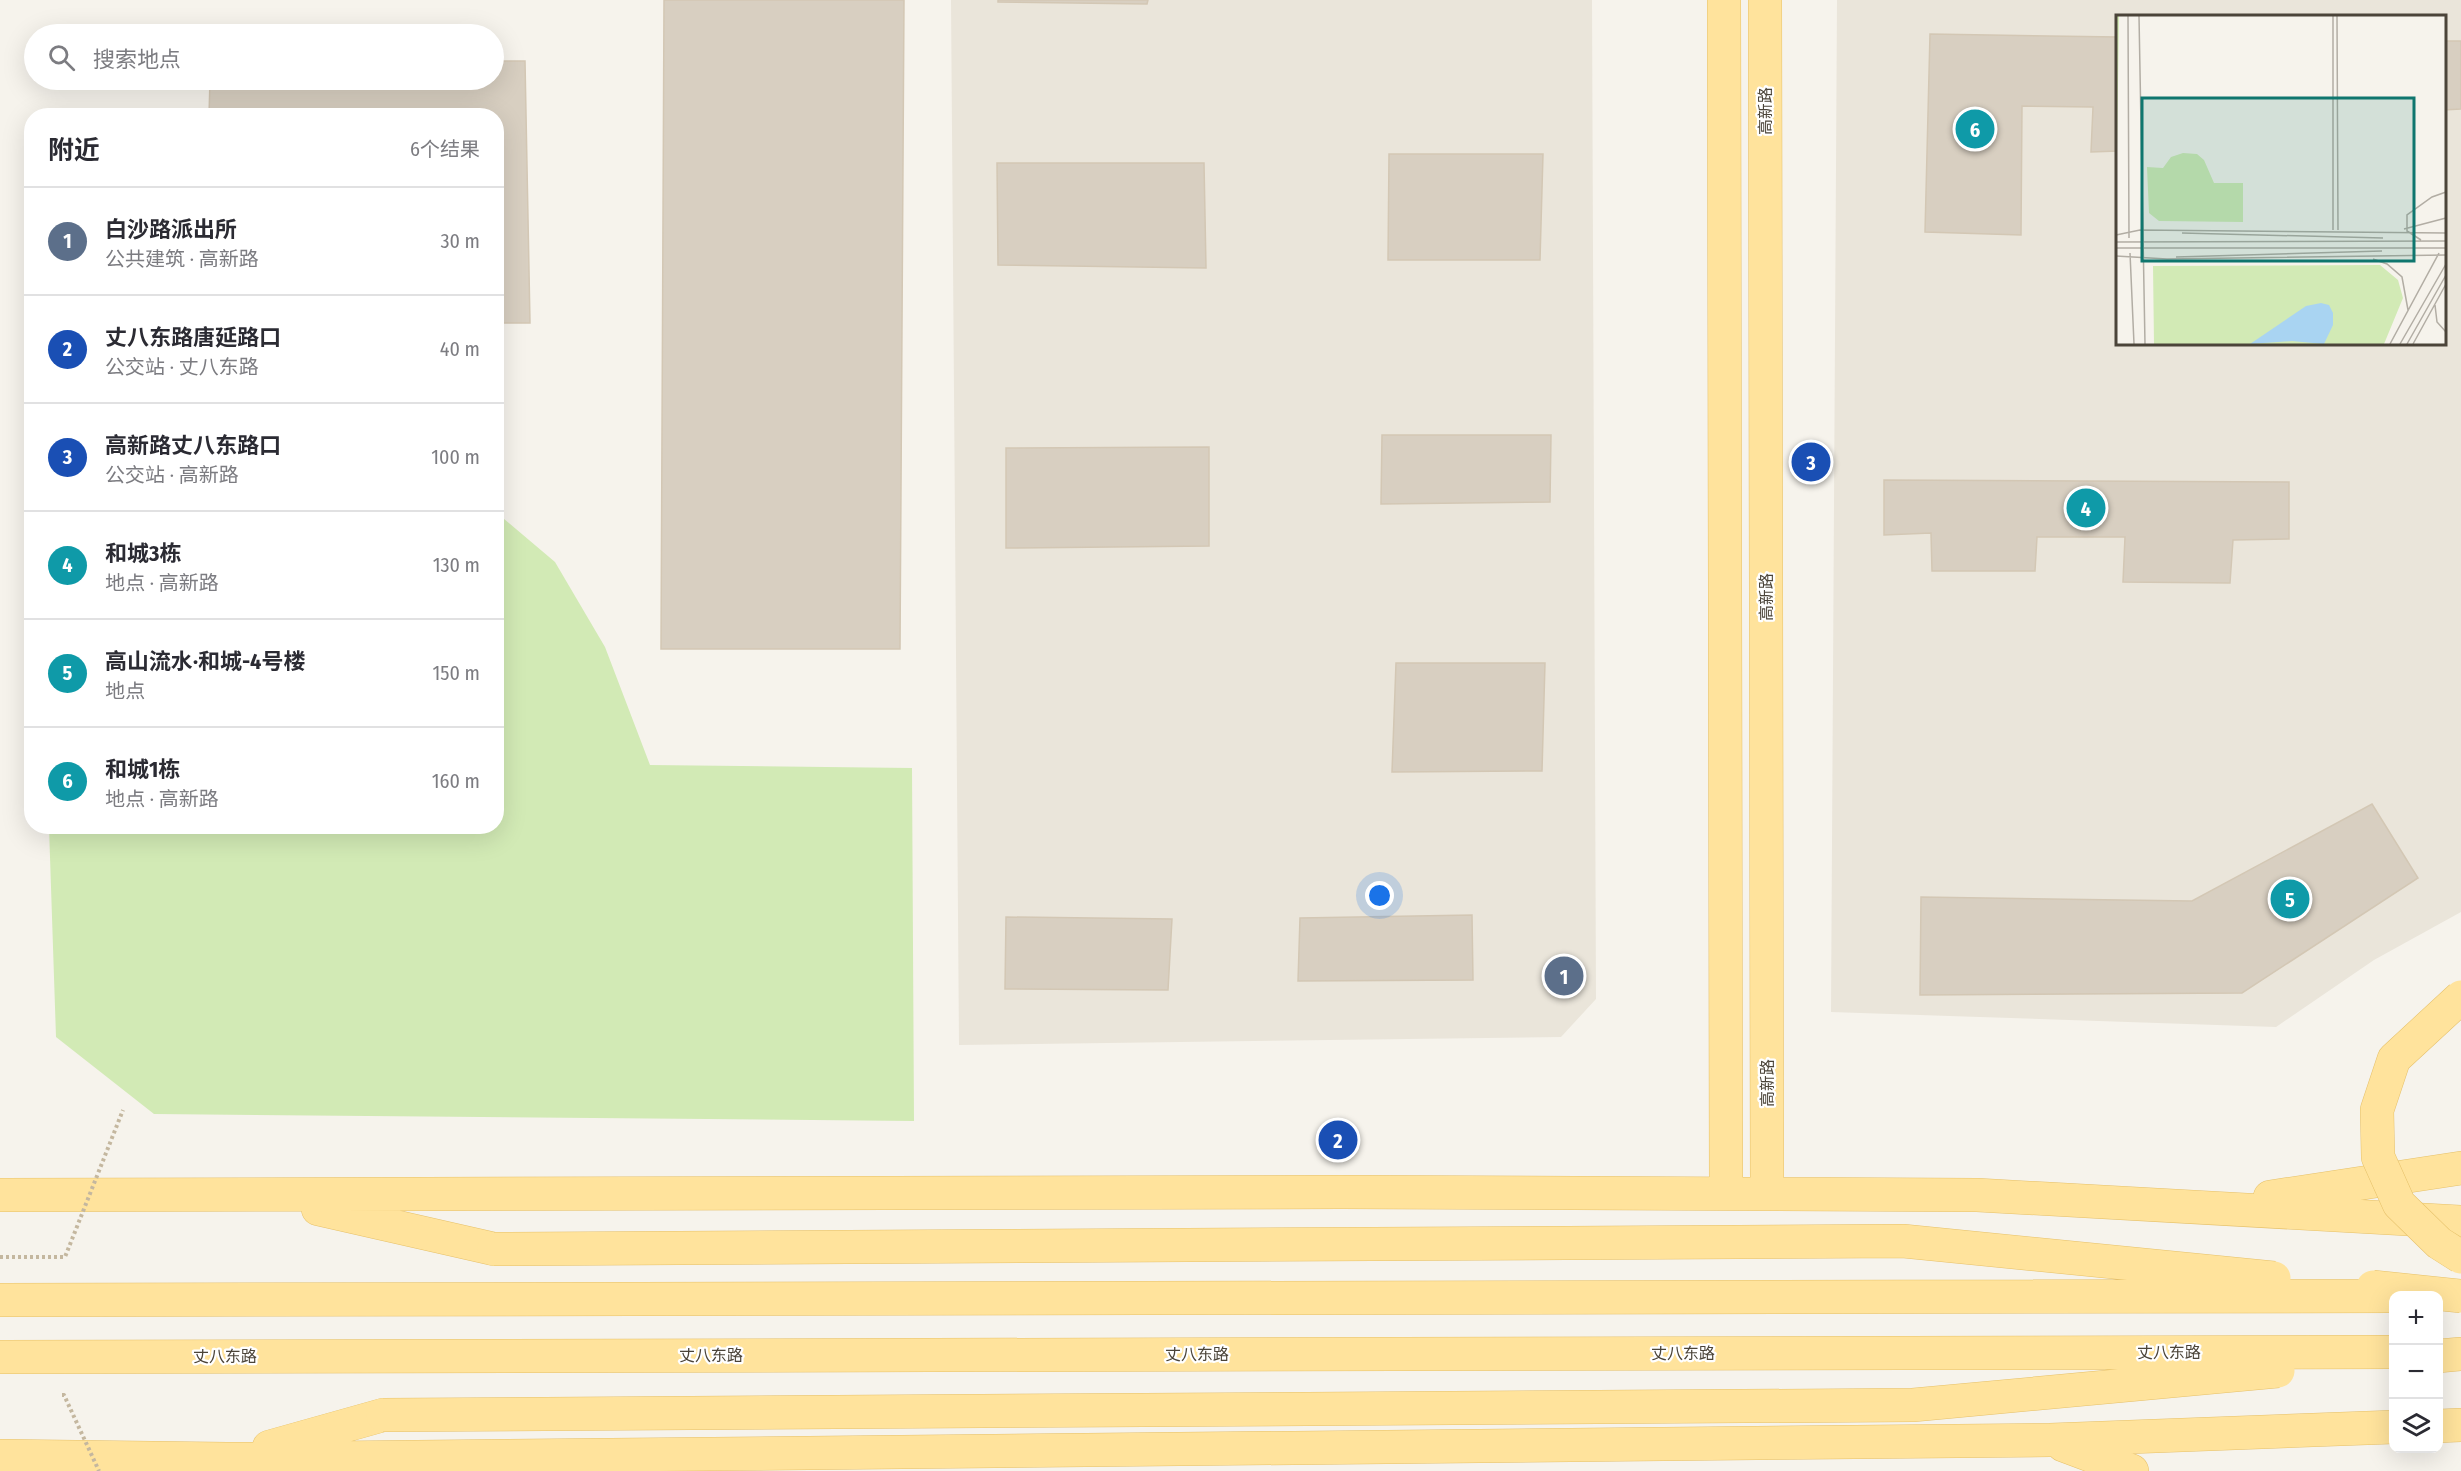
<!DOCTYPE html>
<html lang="zh">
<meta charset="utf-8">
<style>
:root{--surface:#fff;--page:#f7f7f7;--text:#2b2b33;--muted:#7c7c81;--line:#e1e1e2;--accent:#0b8043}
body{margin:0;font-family:"Fira Sans Condensed","Noto Sans SC",sans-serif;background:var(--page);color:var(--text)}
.controls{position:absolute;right:18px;bottom:18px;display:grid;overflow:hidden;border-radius:12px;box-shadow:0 6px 24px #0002}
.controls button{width:54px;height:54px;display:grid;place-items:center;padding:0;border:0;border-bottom:2px solid var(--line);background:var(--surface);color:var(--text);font:30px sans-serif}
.you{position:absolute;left:1380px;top:896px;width:21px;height:21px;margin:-15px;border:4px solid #fff;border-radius:50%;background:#1a73e8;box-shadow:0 0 0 9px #1a73e833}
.badge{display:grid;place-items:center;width:39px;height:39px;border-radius:50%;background:var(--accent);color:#fff;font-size:20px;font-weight:700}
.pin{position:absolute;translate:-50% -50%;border:3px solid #fff;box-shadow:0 2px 6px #0006}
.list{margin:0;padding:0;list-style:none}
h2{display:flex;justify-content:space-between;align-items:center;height:78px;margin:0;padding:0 24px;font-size:26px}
h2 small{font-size:20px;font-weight:400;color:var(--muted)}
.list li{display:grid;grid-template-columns:39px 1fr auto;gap:18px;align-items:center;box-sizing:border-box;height:108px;padding:0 24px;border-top:2px solid var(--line)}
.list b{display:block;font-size:22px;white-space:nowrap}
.list p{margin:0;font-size:20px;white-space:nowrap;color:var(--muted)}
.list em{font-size:20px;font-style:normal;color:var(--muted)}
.icon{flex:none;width:33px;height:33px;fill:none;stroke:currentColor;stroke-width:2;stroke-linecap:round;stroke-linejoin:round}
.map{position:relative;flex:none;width:2461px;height:1471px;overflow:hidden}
.search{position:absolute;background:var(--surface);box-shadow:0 6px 24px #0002;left:24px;top:24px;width:480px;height:66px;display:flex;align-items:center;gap:15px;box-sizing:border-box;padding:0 21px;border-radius:33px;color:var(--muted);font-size:22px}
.panel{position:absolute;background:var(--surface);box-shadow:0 6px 24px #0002;left:24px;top:108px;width:480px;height:726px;border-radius:24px}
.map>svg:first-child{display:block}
</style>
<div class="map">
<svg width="2461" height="1471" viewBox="0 0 2461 1471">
<rect width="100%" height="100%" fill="#f6f3ec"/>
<path fill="#eae5da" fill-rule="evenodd" d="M951 0H1592L1596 999 1561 1037 959 1045Z
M1837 0H2461V912L2374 960 2276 1027 1831 1012ZM2118 16H2444V344H2118Z"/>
<path fill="#d2eab5" d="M497 513 555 562 605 647 650 765 912 768 914 1121 154 1114 56 1037 49 827 496 826Z"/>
<path fill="#d8cfc1" stroke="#d3c7b4" stroke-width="1.5" d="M664 0H904L900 649H661Z
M998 0H1148L1147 4 998 2Z
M1930 34 2118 37V151L2091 152 2093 107 2022 106 2021 235 1925 232Z
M2444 41H2461V109L2444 110Z
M494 61H525L530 323H496V116H209L210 80H494Z
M1389 154H1543L1540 260H1388Z
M997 163H1204L1206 268 998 265Z
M1382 435H1551L1550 502 1381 504Z
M1209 447V546L1006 548V448Z
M1884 480 2289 482V539L2233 540 2230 583 2123 582 2125 537H2037L2035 571H1932L1931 533 1884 535Z
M1396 663H1545L1542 771 1392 772Z
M2372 804 2418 878 2242 993 1920 995 1921 897 2192 901Z
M1472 915 1473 980 1298 981 1300 918Z
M1006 917 1172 919 1168 990 1005 989Z"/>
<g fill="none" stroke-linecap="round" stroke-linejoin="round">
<g stroke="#e6c16a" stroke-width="34">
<path id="major" d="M1724 0 1726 1192
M1765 0 1767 1193
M0 1195 1341 1192 1977 1195 2461 1222
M2270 1197 2461 1168
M318 1209 494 1249
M2438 1356 2461 1354
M2438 1426 2461 1425
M2063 1445 2132 1471
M269 1447 383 1415
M0 1456 227 1459 2050 1440 2394 1427"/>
</g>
<use href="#major" stroke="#ffe39c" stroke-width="33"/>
<g stroke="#e6c16a" stroke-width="34" stroke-linecap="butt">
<path id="major-bridge" d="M2461 997 2394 1059 2377 1110 2378 1157 2399 1204 2439 1243 2461 1257
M494 1249 1903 1241 2274 1278
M2373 1287 2461 1296
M0 1300 2394 1296
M0 1357 2394 1352
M383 1415 1913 1405 2278 1371"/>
</g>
<path stroke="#c4b79f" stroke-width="4" stroke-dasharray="3 3" stroke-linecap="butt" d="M0 1257H65L123 1110
M62 1395H64L99 1471"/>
<use href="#major-bridge" stroke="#ffe39c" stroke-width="33"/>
</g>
<g text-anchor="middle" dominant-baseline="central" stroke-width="4.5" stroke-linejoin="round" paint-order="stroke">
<g font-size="16" fill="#4b4439" stroke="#fff">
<text transform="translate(1765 111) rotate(-90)">高新路</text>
<text transform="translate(1766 597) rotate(-90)">高新路</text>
<text transform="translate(1767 1083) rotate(-90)">高新路</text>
<text x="2169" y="1352">丈八东路</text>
<text x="1683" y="1353">丈八东路</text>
<text x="1197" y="1354">丈八东路</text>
<text x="711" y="1355">丈八东路</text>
<text x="225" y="1356">丈八东路</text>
</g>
</g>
<g transform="translate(2116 15)">
<rect width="330" height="330" fill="#f6f3ec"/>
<path d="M0 1H3L0 205ZM67 138 81 139 88 145 98 168H127V207L43 206 33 198 31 152 47 153 55 142ZM264 250 282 265 287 283 268 329H38L37 251Z" fill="#d2eab5"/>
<path d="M205 288 213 290 217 298V310L208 329 176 326 134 329 190 291Z" fill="#a9d4f2"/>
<path fill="none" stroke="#b2ada4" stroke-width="1.5" d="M12 1 13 223M23 1 29 329M217 1V215M221 1 222 215M288 214 330 203M66 218 267 223M0 220 24 215 330 218M305 225 291 216V200L316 182 330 177M0 227 330 226M0 233H330M14 238 18 329M0 241 51 244 330 240M60 242 266 236M257 244 271 249 286 262 292 295M319 290 321 307 330 317M274 329 323 238M284 329 330 249M291 329 330 260M297 329 330 269"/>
<path fill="#0f766e" fill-opacity="0.15" stroke="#0f766e" stroke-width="3" d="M26 83H298V246H26Z"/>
<rect width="330" height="330" fill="none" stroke="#4b4439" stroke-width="3"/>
</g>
</svg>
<div class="controls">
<button>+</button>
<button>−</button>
<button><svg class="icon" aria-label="layers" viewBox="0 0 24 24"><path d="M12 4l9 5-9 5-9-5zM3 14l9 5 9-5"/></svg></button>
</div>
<div class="you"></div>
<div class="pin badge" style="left:1564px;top:976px;background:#5c6f8a">1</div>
<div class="pin badge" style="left:1338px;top:1140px;background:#1a4fb4">2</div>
<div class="pin badge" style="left:1811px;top:462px;background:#1a4fb4">3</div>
<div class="pin badge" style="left:2086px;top:508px;background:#0f9aa8">4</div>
<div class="pin badge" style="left:2290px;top:899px;background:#0f9aa8">5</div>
<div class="pin badge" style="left:1975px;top:129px;background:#0f9aa8">6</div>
<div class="search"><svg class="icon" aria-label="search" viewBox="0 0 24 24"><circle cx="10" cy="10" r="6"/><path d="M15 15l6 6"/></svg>搜索地点</div>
<section class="panel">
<h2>附近<small>6个结果</small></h2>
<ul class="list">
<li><span class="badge" style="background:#5c6f8a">1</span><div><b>白沙路派出所</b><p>公共建筑 · 高新路</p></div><em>30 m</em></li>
<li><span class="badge" style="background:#1a4fb4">2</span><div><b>丈八东路唐延路口</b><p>公交站 · 丈八东路</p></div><em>40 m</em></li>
<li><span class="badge" style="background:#1a4fb4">3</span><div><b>高新路丈八东路口</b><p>公交站 · 高新路</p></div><em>100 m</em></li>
<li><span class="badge" style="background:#0f9aa8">4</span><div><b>和城3栋</b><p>地点 · 高新路</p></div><em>130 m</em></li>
<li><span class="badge" style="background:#0f9aa8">5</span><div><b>高山流水·和城-4号楼</b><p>地点</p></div><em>150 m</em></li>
<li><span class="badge" style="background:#0f9aa8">6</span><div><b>和城1栋</b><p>地点 · 高新路</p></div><em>160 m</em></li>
</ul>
</section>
</div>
